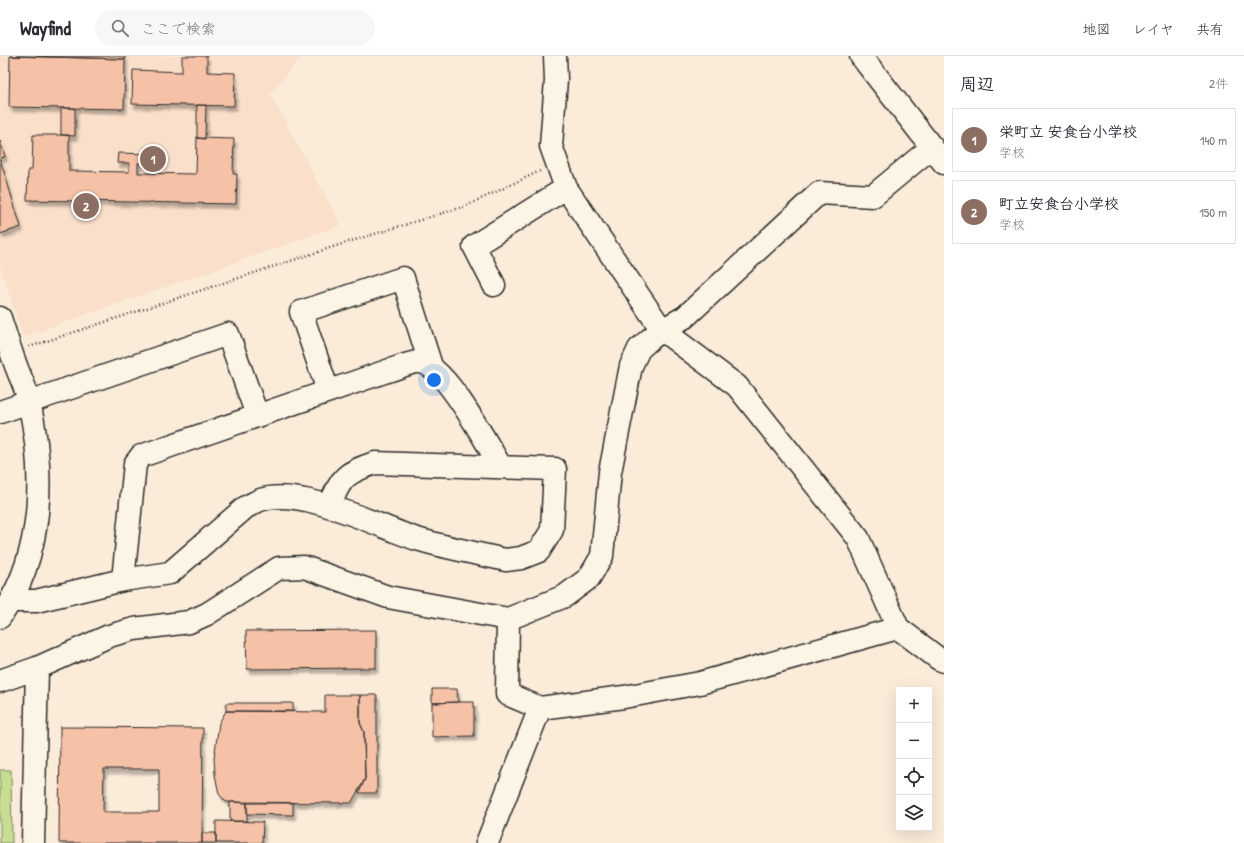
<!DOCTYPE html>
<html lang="ja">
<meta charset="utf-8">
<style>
:root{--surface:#fff;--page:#f7f7f7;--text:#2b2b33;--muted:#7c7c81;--line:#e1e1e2;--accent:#d93025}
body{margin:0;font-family:"Patrick Hand","Klee One",sans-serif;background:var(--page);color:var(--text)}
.controls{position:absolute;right:12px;bottom:12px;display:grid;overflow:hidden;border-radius:0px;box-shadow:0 4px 16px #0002}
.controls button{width:36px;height:36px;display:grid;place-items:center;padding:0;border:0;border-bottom:1px solid var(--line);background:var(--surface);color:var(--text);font:20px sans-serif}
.you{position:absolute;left:434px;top:324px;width:14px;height:14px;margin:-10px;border:3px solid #fff;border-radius:50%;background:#1a73e8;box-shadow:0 0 0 6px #1a73e833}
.badge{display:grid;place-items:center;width:26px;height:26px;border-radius:50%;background:var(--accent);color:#fff;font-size:13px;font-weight:700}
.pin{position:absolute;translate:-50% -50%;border:2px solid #fff;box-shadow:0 1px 4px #0006}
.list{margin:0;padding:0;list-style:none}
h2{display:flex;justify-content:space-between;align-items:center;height:52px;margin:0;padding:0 16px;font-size:17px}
h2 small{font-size:13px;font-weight:400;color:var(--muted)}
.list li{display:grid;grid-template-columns:26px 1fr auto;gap:12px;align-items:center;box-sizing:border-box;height:64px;margin:0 8px 8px;padding:0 8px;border:1px solid var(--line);border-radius:0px}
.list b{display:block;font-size:15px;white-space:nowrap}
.list p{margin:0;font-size:13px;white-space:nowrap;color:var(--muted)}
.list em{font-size:13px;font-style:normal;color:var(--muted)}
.icon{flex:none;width:22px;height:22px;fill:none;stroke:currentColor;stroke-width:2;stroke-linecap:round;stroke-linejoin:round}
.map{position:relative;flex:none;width:944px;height:787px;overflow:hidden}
header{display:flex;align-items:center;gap:24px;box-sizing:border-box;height:56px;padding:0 20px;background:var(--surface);border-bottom:1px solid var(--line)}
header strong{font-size:19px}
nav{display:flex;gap:22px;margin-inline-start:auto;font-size:14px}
.search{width:280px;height:36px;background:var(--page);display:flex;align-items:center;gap:10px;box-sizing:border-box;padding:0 14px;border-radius:22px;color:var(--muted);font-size:15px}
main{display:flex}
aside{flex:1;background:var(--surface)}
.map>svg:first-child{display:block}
</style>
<header>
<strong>Wayfind</strong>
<div class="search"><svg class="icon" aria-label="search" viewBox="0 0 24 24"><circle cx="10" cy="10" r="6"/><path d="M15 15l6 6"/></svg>ここで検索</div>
<nav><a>地図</a><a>レイヤ</a><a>共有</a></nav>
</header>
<main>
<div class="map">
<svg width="944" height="787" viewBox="0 0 944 787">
<defs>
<filter id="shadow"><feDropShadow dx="2.5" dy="4.5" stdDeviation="1" flood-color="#0004"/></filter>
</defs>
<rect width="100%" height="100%" fill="#fbebd9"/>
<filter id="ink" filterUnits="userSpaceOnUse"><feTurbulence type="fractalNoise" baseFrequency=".025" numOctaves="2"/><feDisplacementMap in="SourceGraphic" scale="8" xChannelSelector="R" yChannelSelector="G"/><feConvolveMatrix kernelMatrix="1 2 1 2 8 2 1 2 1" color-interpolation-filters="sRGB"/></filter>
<g filter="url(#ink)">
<path fill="#fadfca" d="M0 0H301L270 38 341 169 23 281 0 210Z"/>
<path fill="#c7dd92" stroke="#79845e" d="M0 714H11L12 787H0Z"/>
<path fill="#f6c2a7" stroke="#2b2b2b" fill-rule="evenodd" filter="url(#shadow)" d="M10 0 125 3 124 53 9 51Z
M10 0H125V3Z
M182 0H207V16L235 17 234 50 132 48 133 14 182 16Z
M197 49H206L205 83 197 82Z
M61 52H75V80L61 79Z
M33 79H69V115L129 116V107H117L118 97 148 98V107H138V117L196 118 197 82 234 83 233 118H237L236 148 27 144 28 114H32Z
M0 85 5 101 0 102Z
M0 103 21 171 0 178Z
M376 574V612L247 613 246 575Z
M432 633H457L458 646 432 647Z
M325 639H360V667L364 676 365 723 351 747 226 746 219 738 215 719 214 702 219 667 226 655 325 656Z
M360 639H377V737H359L365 723 364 676 360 667Z
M458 646H474V680L432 681V647Z
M226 647H293V655H226Z
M60 671 203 672 202 787H59ZM104 713H159V756H103Z
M230 746 247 747V765H230Z
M247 747H293V759L247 758Z
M216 765 263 766 262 787H216Z
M202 777H216V787H202Z"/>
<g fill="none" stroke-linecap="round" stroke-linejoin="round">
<g stroke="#2b2b2b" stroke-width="25">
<path id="minor" d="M555 0 556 24 551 90 566 132 662 274 737 330 858 482 898 572 939 603 944 605
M861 0 944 107
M494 229 474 190 566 132
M0 262C6 280 11 297 18 315 22 325 27 335 29 346 45 417 44 500 0 561
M328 335 301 256 403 222 431 310
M0 356 228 278 257 359
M123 524 135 408 141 400 390 314C398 312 412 305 420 306 446 310 486 387 501 411
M11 545H36L123 524 170 517 246 451C251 449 255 446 260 444 302 430 376 470 417 483 446 492 476 497 506 504L521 502 539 495 552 474 555 413 375 407C347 416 340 421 330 450
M508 563 507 638 540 652 624 641 700 627 898 572
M0 625 37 612 109 580 134 573 189 566 207 558 279 512 304 511 388 541 508 563 565 540 589 522 602 500 610 416 631 310 639 293 649 284 662 274 685 261 819 137 873 140 932 91
M33 787 37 612
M487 787 540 652"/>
</g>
<path stroke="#2b2b2b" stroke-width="2.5" stroke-dasharray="1 3" stroke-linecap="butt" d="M29 291 345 187 466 150 540 115"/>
<use href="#minor" stroke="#fcf5e5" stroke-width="22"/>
</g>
</g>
</svg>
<div class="controls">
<button>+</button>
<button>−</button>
<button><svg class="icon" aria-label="locate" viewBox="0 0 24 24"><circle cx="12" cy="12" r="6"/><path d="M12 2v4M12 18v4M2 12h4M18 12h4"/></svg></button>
<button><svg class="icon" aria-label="layers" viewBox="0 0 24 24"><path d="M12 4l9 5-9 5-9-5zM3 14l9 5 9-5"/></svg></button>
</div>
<div class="you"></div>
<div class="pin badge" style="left:153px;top:103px;background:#8d6e63">1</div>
<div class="pin badge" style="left:86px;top:150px;background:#8d6e63">2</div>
</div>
<aside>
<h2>周辺<small>2件</small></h2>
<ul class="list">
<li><span class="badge" style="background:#8d6e63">1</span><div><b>栄町立 安食台小学校</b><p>学校</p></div><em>140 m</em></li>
<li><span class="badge" style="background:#8d6e63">2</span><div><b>町立安食台小学校</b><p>学校</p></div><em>150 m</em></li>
</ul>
</aside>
</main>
